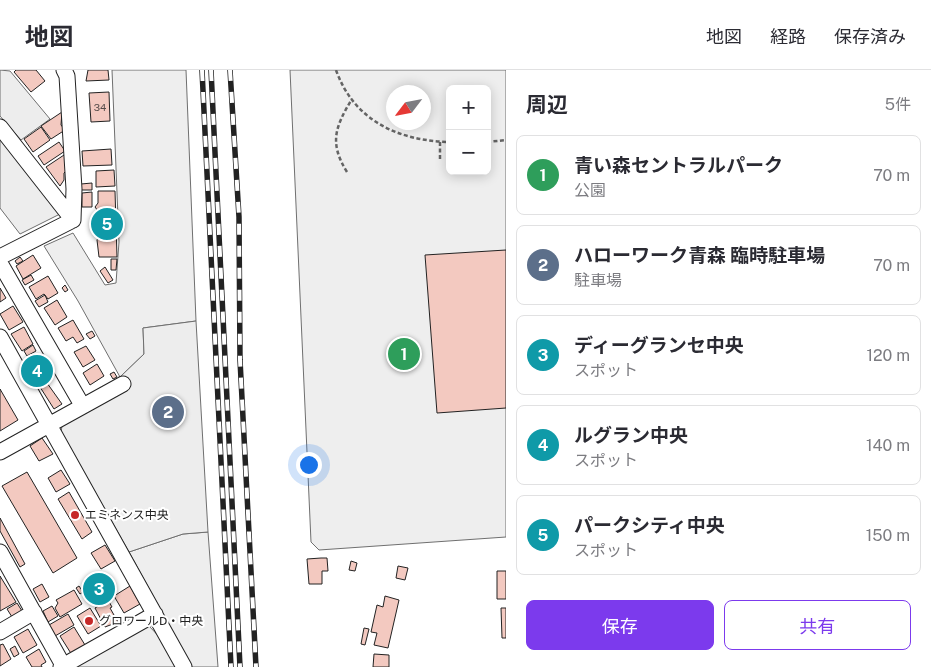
<!DOCTYPE html>
<html lang="ja">
<meta charset="utf-8">
<style>
:root{--surface:#fff;--page:#f7f7f7;--text:#2b2b33;--muted:#7c7c81;--line:#e1e1e2;--accent:#7c3aed}
body{margin:0;font-family:"Public Sans","Noto Sans JP",sans-serif;background:var(--page);color:var(--text)}
.controls{position:absolute;right:15px;top:15px;display:grid;overflow:hidden;border-radius:8px;box-shadow:0 2px 12px #0003}
.controls button{width:45px;height:45px;display:grid;place-items:center;padding:0;border:0;border-bottom:1px solid var(--line);background:var(--surface);color:var(--text);font:25px sans-serif}
.compass{position:absolute;left:386px;top:15px;width:45px;height:45px;border-radius:50%;background:var(--surface);box-shadow:0 2px 12px #0003;rotate:238deg}
.you{position:absolute;left:308px;top:394px;width:18px;height:18px;margin:-12px;border:4px solid #fff;border-radius:50%;background:#1a73e8;box-shadow:0 0 0 8px #1a73e833}
.badge{display:grid;place-items:center;width:32px;height:32px;border-radius:50%;background:var(--accent);color:#fff;font-size:16px;font-weight:700}
.pin{position:absolute;translate:-50% -50%;border:2px solid #fff;box-shadow:0 1px 5px #0006}
.list{margin:0;padding:0;list-style:none}
h2{display:flex;justify-content:space-between;align-items:center;height:65px;margin:0;padding:0 20px;font-size:21px}
h2 small{font-size:16px;font-weight:400;color:var(--muted)}
.list li{display:grid;grid-template-columns:32px 1fr auto;gap:15px;align-items:center;box-sizing:border-box;height:80px;margin:0 10px 10px;padding:0 10px;border:1px solid var(--line);border-radius:8px}
.list b{display:block;font-size:19px;white-space:nowrap}
.list p{margin:0;font-size:16px;white-space:nowrap;color:var(--muted)}
.list em{font-size:16px;font-style:normal;color:var(--muted)}
.actions{display:flex;gap:10px;padding:15px 20px}
.actions a{flex:1;padding:11px 0;border:1px solid var(--accent);border-radius:8px;text-align:center;font-size:18px;color:var(--accent)}
.actions .main{background:var(--accent);color:#fff}
.map{position:relative;flex:none;width:506px;height:597px;overflow:hidden}
header{display:flex;align-items:center;gap:30px;box-sizing:border-box;height:70px;padding:0 25px;background:var(--surface);border-bottom:1px solid var(--line)}
header strong{font-size:24px}
nav{display:flex;gap:28px;margin-inline-start:auto;font-size:18px}
main{display:flex}
aside{flex:1;background:var(--surface)}
.map>svg:first-child{display:block}
</style>
<header>
<strong>地図</strong>
<nav><a>地図</a><a>経路</a><a>保存済み</a></nav>
</header>
<main>
<div class="map">
<svg width="506" height="597" viewBox="0 0 506 597">
<rect width="100%" height="100%" fill="#fff"/>
<path fill="#eee" stroke="#6f6f6f" fill-rule="evenodd" d="M112 0H186L196 251 143 258 144 284 120 307 78 231 44 176 73 163 105 215 116 213 119 172Z
M290 0H506V467L319 480 311 472ZM450 19H487V101H450ZM393 22H423V52H393Z
M208 462 218 597H192L129 482 183 464Z
M149 556 166 574 175 597H75Z"/>
<path fill="#ededed" stroke="#6f6f6f" d="M0 0 10 1 50 49 21 70 0 46Z
M0 69 60 144 20 164 0 138Z
M196 251 208 462 183 464 129 482 61 362 62 356 125 320 120 307 144 284 143 258Z"/>
<path fill="#f3c9c0" stroke="#222" d="M16 0H36L45 11 31 22 14 2Z
M88 0H108L109 10 86 11Z
M109 22 110 51 91 52 89 23Z
M62 42 61 55 65 60 51 69 41 56Z
M41 57 50 70 33 82 24 69Z
M59 72 65 81 44 95 38 86Z
M111 79 112 95 83 96 82 81Z
M64 85 67 90V100L64 103V110L60 116 46 97Z
M114 100 115 116 96 117V101Z
M92 113V120H81V114Z
M98 121H115L117 187H99L97 170 99 166 98 141 95 137 98 133Z
M92 122V137H82V123Z
M506 180V338L437 343 425 185Z
M33 185 41 198 23 209 16 196Z
M20 187 23 191 17 194 15 191Z
M111 189H117L116 200H111Z
M105 197 113 210 108 213 100 201Z
M31 205 34 210 25 215 22 210Z
M48 206 58 223 48 229 44 224 36 229 29 217Z
M65 215 68 220 65 222 62 218Z
M0 218 6 228 0 232Z
M45 225 48 232 39 237 35 231Z
M57 230 67 247 55 255 44 238Z
M13 236 23 252 9 260 0 244Z
M73 250 84 269 77 273 73 267 66 271 58 258Z
M24 257 33 274 22 281 11 264Z
M92 261 95 266 90 269 86 264Z
M33 275 36 281 27 286 24 281Z
M86 276 95 290 83 297 74 282Z
M33 288 48 309 40 314 26 292Z
M97 294 104 306 90 315 83 303Z
M114 302 117 307 113 309 110 304Z
M47 313 62 334 54 339 40 317Z
M0 319 18 350 0 361Z
M42 368 53 384 39 391 30 376Z
M61 400 70 414 56 422 48 408Z
M27 402 77 488 53 503 2 416Z
M69 422 92 462 82 469 58 429Z
M0 448 25 494 20 497 0 461Z
M105 475 115 491 101 499 91 483Z
M321 488H327L328 501H322V514H309L307 489Z
M351 491 357 493 355 501 349 500Z
M398 496 408 498 405 510 396 508Z
M497 501H506V529H497Z
M102 504 112 521 95 532 85 515Z
M0 506 16 532 0 541Z
M42 514 49 527 40 532 33 519Z
M79 516 83 522 80 524 76 518Z
M130 516 140 534 124 543 114 526Z
M74 520 82 534 60 547 55 538 58 533 56 530Z
M385 526 399 530 388 578 374 575 377 563 371 562 377 535 383 537Z
M108 530 112 537 110 538 118 552 105 557 95 538Z
M17 533 22 541 12 547 7 539Z
M52 536 58 546 48 552 43 541Z
M90 538 101 556 88 564 77 546Z
M501 538H506V568H502Z
M68 544 74 555 55 566 49 555Z
M74 557 85 575 72 585 60 566Z
M364 558 369 559 365 575 361 574Z
M28 559 37 575 23 583 14 567Z
M3 574 11 589 0 596V575Z
M15 576 19 584 14 587 10 579Z
M39 579 46 592 41 595 42 597H32L26 587Z
M374 584 389 585V597H373Z"/>
<g fill="none" stroke-linecap="round" stroke-linejoin="round">
<g stroke="#222" stroke-width="17">
<path id="minor" d="M64 0 67 6 74 119 73 150
M0 57 73 150
M0 187 73 150
M0 193 82 335
M0 267 184 597
M0 382 123 314
M0 482 64 597
M0 562 34 542
M61 597 155 544"/>
</g>
<path stroke="#646464" stroke-width="2.5" stroke-dasharray="4 2.5" stroke-linecap="butt" d="M336 0C354 51 399 71 450 72
M440 72V90
M487 72 506 70
M347 102C329 73 335 57 352 29"/>
<use href="#minor" stroke="#fff" stroke-width="15"/>
<g stroke="#222" stroke-width="5.5">
<path id="rail" d="M202 0 231 597
M211 0 240 597
M230 0 239 147 240 290 256 597"/>
</g>
<use href="#rail" stroke="#fff" stroke-width="4" stroke-dasharray="11" stroke-linecap="butt"/>
</g>
<g fill="#c62828" stroke="#fff" stroke-width="2">
<circle cx="75" cy="445" r="5"/>
<circle cx="89" cy="551" r="5"/>
</g>
<g text-anchor="middle" dominant-baseline="central" stroke-width="4" stroke-linejoin="round" paint-order="stroke">
<g font-size="10" fill="#564c4a">
<text x="100" y="37">34</text>
</g>
<g font-size="12" fill="#222" stroke="#fff" text-anchor="start">
<text x="85" y="445">エミネンス中央</text>
<text x="99" y="551">グロワールD・中央</text>
</g>
</g>
</svg>
<div class="controls">
<button>+</button>
<button>−</button>
</div>
<svg class="compass" viewBox="-18 -18 36 36"><path d="M0-13l5 13h-10z" fill="#e53935"/><path d="M0 13l5-13h-10z" fill="#7c7c81"/></svg>
<div class="you"></div>
<div class="pin badge" style="left:404px;top:284px;background:#2e9e5b">1</div>
<div class="pin badge" style="left:168px;top:342px;background:#5c6f8a">2</div>
<div class="pin badge" style="left:99px;top:519px;background:#0f9aa8">3</div>
<div class="pin badge" style="left:37px;top:301px;background:#0f9aa8">4</div>
<div class="pin badge" style="left:107px;top:154px;background:#0f9aa8">5</div>
</div>
<aside>
<h2>周辺<small>5件</small></h2>
<ul class="list">
<li><span class="badge" style="background:#2e9e5b">1</span><div><b>青い森セントラルパーク</b><p>公園</p></div><em>70 m</em></li>
<li><span class="badge" style="background:#5c6f8a">2</span><div><b>ハローワーク青森 臨時駐車場</b><p>駐車場</p></div><em>70 m</em></li>
<li><span class="badge" style="background:#0f9aa8">3</span><div><b>ディーグランセ中央</b><p>スポット</p></div><em>120 m</em></li>
<li><span class="badge" style="background:#0f9aa8">4</span><div><b>ルグラン中央</b><p>スポット</p></div><em>140 m</em></li>
<li><span class="badge" style="background:#0f9aa8">5</span><div><b>パークシティ中央</b><p>スポット</p></div><em>150 m</em></li>
</ul>
<div class="actions"><a class="main">保存</a><a>共有</a></div>
</aside>
</main>
